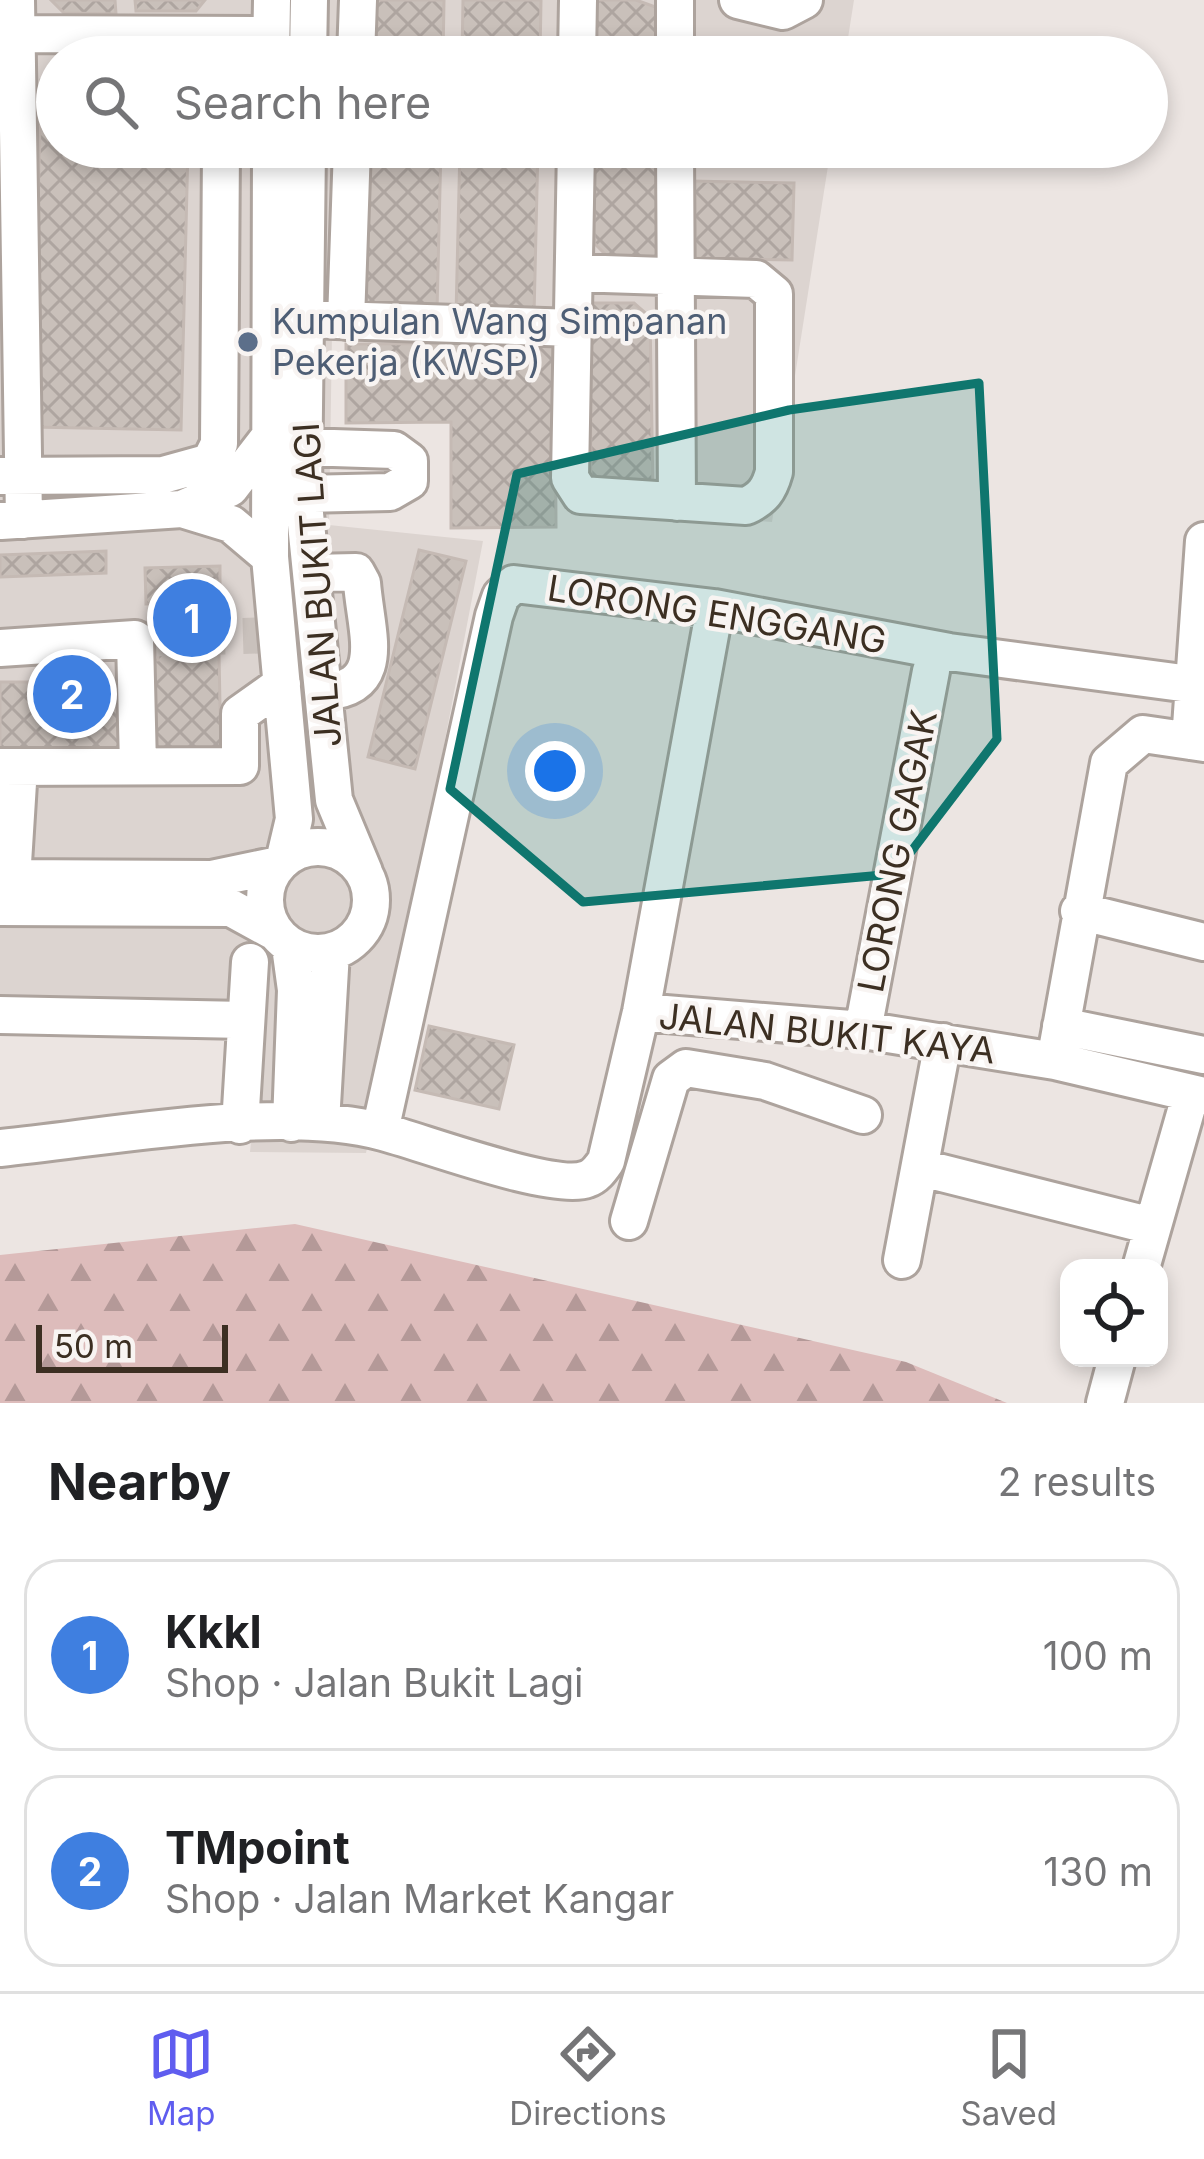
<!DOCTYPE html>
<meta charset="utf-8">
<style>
:root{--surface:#fff;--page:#f6f6f6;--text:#202124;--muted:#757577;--line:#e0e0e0;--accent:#5f5def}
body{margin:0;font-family:Inter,sans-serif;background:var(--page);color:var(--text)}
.controls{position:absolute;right:36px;bottom:36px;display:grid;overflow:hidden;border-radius:24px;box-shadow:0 6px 18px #0003}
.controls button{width:108px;height:108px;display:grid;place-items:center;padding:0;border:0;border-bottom:3px solid var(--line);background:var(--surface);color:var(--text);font:60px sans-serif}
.scale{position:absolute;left:36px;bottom:30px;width:192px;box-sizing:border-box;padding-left:12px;border:6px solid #3c2f22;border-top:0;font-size:33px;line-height:42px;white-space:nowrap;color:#3c2f22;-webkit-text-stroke:9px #f8f4f2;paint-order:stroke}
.you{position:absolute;left:555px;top:771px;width:42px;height:42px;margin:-30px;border:9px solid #fff;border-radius:50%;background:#1a73e8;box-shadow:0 0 0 18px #1a73e833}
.badge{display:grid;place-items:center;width:78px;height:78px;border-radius:50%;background:var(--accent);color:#fff;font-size:39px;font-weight:700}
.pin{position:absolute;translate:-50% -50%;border:6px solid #fff;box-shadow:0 3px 12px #0006}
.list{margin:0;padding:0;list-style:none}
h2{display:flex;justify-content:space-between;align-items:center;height:156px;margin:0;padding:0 48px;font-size:51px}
h2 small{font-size:39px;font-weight:400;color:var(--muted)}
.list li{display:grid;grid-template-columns:78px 1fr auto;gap:36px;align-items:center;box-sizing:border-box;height:192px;margin:0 24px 24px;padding:0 24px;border:3px solid var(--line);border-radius:36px}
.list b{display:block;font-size:45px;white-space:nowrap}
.list p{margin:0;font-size:39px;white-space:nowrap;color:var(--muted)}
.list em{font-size:39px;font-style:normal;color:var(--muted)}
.icon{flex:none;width:66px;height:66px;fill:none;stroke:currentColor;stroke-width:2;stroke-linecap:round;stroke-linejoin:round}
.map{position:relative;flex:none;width:1204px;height:1403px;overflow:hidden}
.search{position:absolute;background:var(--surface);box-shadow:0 6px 18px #0003;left:36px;right:36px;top:36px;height:132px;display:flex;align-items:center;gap:30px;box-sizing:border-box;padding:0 42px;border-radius:66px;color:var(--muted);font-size:45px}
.sheet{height:588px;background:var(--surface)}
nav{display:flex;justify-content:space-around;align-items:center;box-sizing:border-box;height:168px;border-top:3px solid var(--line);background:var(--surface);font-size:33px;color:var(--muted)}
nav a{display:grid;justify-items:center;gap:6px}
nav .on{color:var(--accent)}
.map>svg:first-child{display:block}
</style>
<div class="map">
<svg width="1204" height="1403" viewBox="0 0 1204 1403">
<defs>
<pattern id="forest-firs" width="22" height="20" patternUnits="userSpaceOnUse" patternTransform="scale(3)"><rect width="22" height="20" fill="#ddbcbb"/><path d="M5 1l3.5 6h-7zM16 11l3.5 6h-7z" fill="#b49998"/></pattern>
<pattern id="building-cross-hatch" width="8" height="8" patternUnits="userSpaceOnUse" patternTransform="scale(3)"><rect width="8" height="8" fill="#c9c0ba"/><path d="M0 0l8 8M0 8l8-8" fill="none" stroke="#aea5a0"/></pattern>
</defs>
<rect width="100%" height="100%" fill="#ece5e2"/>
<path fill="#dcd4d0" d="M0 0H854L845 57H57V147H831L772 522 567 506 566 340 332 333 329 525 483 541 366 1153 250 1152 263 1026 0 1032Z"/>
<path fill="url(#forest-firs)" d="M295 1224 906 1362 1007 1403H0V1255Z"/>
<path fill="url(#building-cross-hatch)" stroke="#c5bab4" stroke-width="3" d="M51 0H115L116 14 64 13Z
M135 0H205L196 11H136Z
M365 0H444L443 57H364Z
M463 0H541L540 57H462Z
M595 0H636L664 10 663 57H594Z
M41 80H57V147H188L181 430 33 427Z
M362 147H441L437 311 358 306Z
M460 147H538L534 316 456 315Z
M594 147H662L661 258 611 260 594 243Z
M690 181 794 183 792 260 688 258Z
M590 303H634L650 317 653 492H591Z
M555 343 556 527 451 528V422L346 423V344Z
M419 550 466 561 415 769 368 757Z
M106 551V573L0 577V555Z
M220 566V607H210L211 654H219L221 757 148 759 147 661 158 660 157 604H146L145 568Z
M0 682H121L120 760H0Z
M429 1026 514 1045 499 1109 415 1090Z"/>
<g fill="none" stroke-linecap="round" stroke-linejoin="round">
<path stroke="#c9c1bc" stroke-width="36" stroke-dasharray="36 18" stroke-linecap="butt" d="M135 639 277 635"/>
<g stroke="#ada39d" stroke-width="42">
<path id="minor" d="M16 0 24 520
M738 0 783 11 804 0
M0 34 271 35
M271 57 272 0
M308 57 309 0
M356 57 358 0
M577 57 578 0
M675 57V0
M271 147 270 557 294 819 285 857
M307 147 303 494 334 800 364 872
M675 147 677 502
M574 273 756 279 774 294V472C769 490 763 498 746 506L581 495 570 478 576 147
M305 319 574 328
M346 321 352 147
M0 476 163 475 210 462 219 444 221 147
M303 494 390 492 409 481V461L394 450 303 447
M182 509 230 488 271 435
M1 521 182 509 231 524 270 557
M311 573 356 572 362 583C366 634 389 688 323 692
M0 648 135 639 138 766
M1190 741 1204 541
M0 767 240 766V714L282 684
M265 900a53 53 0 1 1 106 0a53 53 0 1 1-106 0Z
M0 878 211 879 278 865
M12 879 19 767
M0 907 231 908 275 932
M1079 911 1204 942
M290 946 296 990 291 1123
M641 1012 863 1030 1055 1061 1204 1096
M0 1015 245 1020
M1061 1026 1204 1055
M863 1030 931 671
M1055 1061 1109 763 1143 734 1204 743
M321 1122 331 952
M240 1125 250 962
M380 1131 494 616 501 596 514 584 714 608 949 652 1204 686
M0 1148C111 1137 277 1104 383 1132 422 1142 554 1192 587 1179 596 1176 601 1168 606 1161L641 1012 711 629
M922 1168 1152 1226
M629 1221 671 1079 686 1068 765 1081 863 1115
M902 1260 943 1042
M1141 1268 1191 1093
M1105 1403 1117 1358"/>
</g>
<use href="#minor" stroke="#fff" stroke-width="36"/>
</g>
<path fill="#0f766e" fill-opacity="0.2" stroke="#0f766e" stroke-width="9" stroke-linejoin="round" d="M979 383 997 739 894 874 583 902 450 789 517 474 789 410Z"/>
<circle fill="#5c6f8a" stroke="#f8f4f2" stroke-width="4.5" cx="248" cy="342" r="12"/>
<g text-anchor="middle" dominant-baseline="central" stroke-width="9" stroke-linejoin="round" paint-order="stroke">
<g font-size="36" fill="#4e5e75" stroke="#f8f4f2" text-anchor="start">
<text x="272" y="321">Kumpulan Wang Simpanan<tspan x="272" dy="41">Pekerja (KWSP)</tspan></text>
</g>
<g font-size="36" fill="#3c2f22" stroke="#f8f4f2">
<text transform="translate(317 585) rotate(-94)">JALAN BUKIT LAGI</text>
<text transform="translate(717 614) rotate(9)">LORONG ENGGANG</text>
<text transform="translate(897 851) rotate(-79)">LORONG GAGAK</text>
<text transform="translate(827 1033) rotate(6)">JALAN BUKIT KAYA</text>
</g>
</g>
</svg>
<div class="controls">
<button><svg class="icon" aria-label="locate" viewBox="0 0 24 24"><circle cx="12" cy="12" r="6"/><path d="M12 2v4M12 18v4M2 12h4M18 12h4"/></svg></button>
</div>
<div class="scale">50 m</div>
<div class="you"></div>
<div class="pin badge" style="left:192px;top:618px;background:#3f7fe0">1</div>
<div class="pin badge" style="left:72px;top:694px;background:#3f7fe0">2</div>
<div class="search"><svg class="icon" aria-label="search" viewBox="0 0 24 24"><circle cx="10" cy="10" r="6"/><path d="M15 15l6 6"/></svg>Search here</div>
</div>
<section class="sheet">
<h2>Nearby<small>2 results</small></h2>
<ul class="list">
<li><span class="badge" style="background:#3f7fe0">1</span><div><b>Kkkl</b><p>Shop · Jalan Bukit Lagi</p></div><em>100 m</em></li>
<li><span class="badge" style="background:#3f7fe0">2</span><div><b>TMpoint</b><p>Shop · Jalan Market Kangar</p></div><em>130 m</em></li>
</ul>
</section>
<nav>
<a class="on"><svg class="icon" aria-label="map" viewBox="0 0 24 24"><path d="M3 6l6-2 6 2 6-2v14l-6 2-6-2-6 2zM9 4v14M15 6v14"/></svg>Map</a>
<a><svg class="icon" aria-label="directions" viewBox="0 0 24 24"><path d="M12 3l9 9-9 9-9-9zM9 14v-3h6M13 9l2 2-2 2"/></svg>Directions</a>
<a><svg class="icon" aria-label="saved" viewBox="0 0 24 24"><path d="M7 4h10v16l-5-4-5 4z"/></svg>Saved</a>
</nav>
